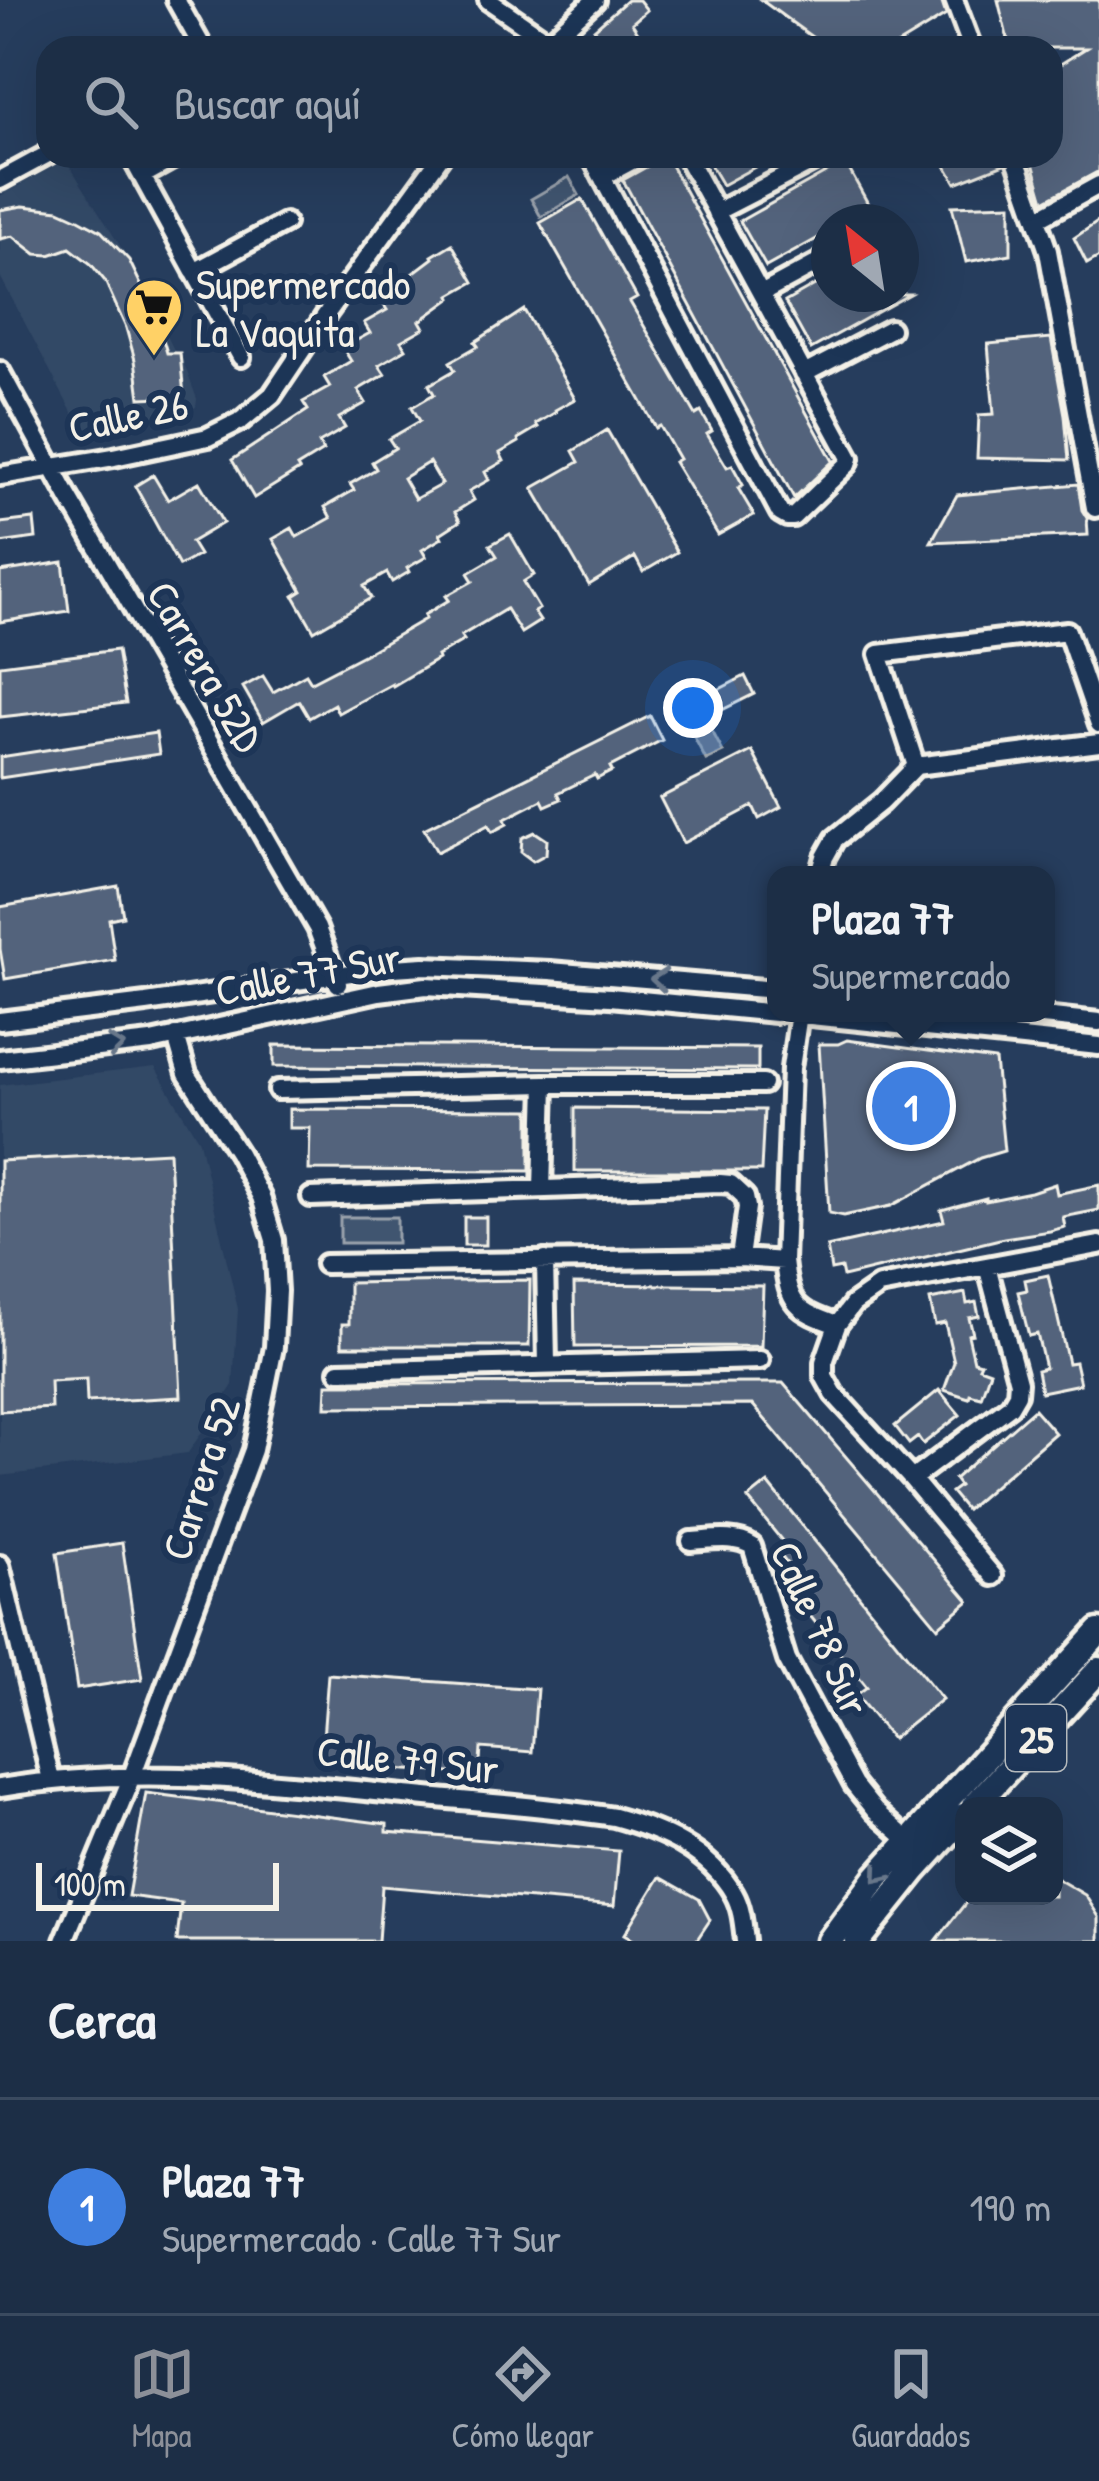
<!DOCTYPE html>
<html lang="es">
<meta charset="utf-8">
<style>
:root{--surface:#1c2e46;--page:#25364d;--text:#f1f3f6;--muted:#a0a8b3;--line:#3a4a5f;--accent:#8c9099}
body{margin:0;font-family:"Patrick Hand",sans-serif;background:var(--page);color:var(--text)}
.controls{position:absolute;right:36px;bottom:36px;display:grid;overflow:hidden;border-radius:24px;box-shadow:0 12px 48px #0002}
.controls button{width:108px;height:108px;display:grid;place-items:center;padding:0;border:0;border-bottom:3px solid var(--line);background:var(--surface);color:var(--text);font:60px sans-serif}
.compass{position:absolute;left:811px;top:204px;width:108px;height:108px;border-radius:50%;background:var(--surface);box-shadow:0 12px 48px #0002;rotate:330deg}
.scale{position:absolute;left:36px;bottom:30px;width:243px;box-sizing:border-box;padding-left:12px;border:6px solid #f4f1e8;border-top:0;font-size:33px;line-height:42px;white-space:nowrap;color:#f4f1e8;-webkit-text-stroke:9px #1d3557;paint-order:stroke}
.you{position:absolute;left:693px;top:708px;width:42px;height:42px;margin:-30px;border:9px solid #fff;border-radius:50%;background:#1a73e8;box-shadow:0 0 0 18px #1a73e833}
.badge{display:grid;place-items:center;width:78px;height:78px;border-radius:50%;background:var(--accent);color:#fff;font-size:39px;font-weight:700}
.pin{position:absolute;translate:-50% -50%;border:6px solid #fff;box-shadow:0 3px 12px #0006}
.popup{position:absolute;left:767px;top:866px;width:288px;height:156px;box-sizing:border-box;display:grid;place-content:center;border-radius:24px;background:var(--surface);filter:drop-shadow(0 3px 9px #0005);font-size:39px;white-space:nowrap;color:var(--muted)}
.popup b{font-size:45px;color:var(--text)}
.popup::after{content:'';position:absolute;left:50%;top:100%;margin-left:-24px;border:24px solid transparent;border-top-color:var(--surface)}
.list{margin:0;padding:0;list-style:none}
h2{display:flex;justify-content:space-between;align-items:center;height:156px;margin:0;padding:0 48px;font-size:51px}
h2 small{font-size:39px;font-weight:400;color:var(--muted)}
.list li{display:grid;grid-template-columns:78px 1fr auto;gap:36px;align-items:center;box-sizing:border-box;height:216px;padding:0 48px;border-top:3px solid var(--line)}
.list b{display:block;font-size:45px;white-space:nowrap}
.list p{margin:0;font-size:39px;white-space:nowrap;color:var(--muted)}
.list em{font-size:39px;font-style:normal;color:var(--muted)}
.icon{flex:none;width:66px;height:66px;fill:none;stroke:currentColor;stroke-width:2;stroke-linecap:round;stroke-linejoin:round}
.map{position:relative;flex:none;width:1099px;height:1941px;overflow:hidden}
.search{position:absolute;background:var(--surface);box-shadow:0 12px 48px #0002;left:36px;right:36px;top:36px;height:132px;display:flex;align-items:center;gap:30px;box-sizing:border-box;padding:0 42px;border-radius:36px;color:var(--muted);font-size:45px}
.sheet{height:372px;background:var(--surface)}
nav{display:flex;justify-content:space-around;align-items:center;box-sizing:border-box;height:168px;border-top:3px solid var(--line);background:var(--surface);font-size:33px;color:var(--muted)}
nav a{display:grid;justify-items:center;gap:6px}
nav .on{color:var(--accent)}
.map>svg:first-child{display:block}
</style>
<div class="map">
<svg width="1099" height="1941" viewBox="0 0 1099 1941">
<rect width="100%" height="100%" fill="#263d5d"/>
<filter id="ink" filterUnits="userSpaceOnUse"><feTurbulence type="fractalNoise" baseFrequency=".00833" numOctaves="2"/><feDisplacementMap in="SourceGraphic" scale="24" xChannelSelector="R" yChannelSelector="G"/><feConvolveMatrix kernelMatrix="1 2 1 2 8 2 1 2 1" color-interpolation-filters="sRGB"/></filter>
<g filter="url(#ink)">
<path fill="#334966" d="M66 160 129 260 175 352 180 353 197 399 196 407 83 433 0 276V196Z
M155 1067 199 1141 238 1309 233 1385 188 1453 0 1476V1085Z"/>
<path fill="#40546f" stroke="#9aa2ac" stroke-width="3" d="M569 177 579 195 541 217 531 199Z
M340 1217H397V1243H340Z"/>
<path fill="#677588" stroke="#9fa7ae" stroke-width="3" d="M709 725 723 752 706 760 692 733Z"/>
<path fill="#52647b" stroke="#f4f1e8" stroke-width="3" fill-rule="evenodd" d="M627 0H639L647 10 632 23 648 48H610L594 29Z
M761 0H941L946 15 892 48H827Z
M998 0H1099V171L1044 201 1031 156H1051V70L1086 48H1010Z
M666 156 833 461 794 498 623 180Z
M705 156H775L722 185Z
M940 156H1003L1004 164 956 183Z
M845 162 871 209 847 222H829V232L766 267 740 221Z
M582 199 637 298 630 302 696 415 701 412 712 431 707 434 727 467 732 465 743 485 738 488 754 515 718 535 674 462 679 459 660 426 656 428 641 401 540 223Z
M1011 204V254L966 262 952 206Z
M23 206 59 210 79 219 101 231 129 260 156 316 167 353H180L184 396 140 398 135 360 126 328 105 281 91 264 70 248 50 255 36 254 13 236 0 239V210Z
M1099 221V257L1087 264 1074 238Z
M452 244 474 282 451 295 452 298 420 321 424 328 401 341 406 349 379 365 385 374 358 390 366 403 339 418 345 428 319 443 323 451 297 467 299 470 254 498 232 460 308 410 303 402 330 387 324 377 351 361 343 348 370 333 364 323 387 310 382 302 414 284 409 276 433 258 432 256Z
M829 277V294H910L811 349 785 302Z
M524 310 575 399 555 410 556 412 536 424 538 427 518 439 519 442 500 453 504 461 485 472 489 480 469 491 474 500 455 512 460 521 440 534 442 538 422 550 426 557 407 568 409 572 392 582 387 573 364 586 371 598 314 631 294 596 302 591 273 539 292 528 297 537 331 518 325 507 354 490 350 484 376 469 372 462 395 448 389 439 420 421 412 407 434 394 429 385 455 370 450 362 478 346 475 342ZM429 462 442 484 415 499 403 478Z
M1051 338 1065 415 1069 460 977 458 979 415 994 414 988 344Z
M607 430 677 552 643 572 635 557 589 585 533 488 579 462 573 451Z
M153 475 168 500 199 482 223 523 191 542 199 555 179 566 135 486Z
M1078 484 1082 510 1087 518 1088 535 931 542 957 495Z
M34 519 36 538 0 543V523Z
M510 534 534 575 523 582 539 609 534 612 540 621 521 633 506 609 461 636 464 640 437 656 438 659 393 686 392 684 338 713 334 704 309 718 299 701 263 722 243 687 263 676 273 692 306 674 311 682 365 654 425 619 424 615 449 600 446 596 473 581 468 573 497 556 490 545Z
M63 562 69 611 0 622V572Z
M117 650 126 703 0 717V665Z
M745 676 754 694 686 728 677 711Z
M650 716 662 740 610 767 612 771 597 779 595 775 558 793 561 799 545 806 542 800 505 819 507 824 492 832 488 825 437 852 424 829Z
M156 733 159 754 0 778V757Z
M752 751 781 807 759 819 753 806 683 843 660 798Z
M535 832 547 840 546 854 533 861 521 852 522 838Z
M118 886 123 916 109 919 115 960 5 979 0 949V907Z
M847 1040 995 1060 1004 1151 980 1158 891 1206 843 1216 829 1213 819 1044H838Z
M274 1045 758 1048V1069L274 1066Z
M575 1108 764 1110 761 1171H575Z
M289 1109 530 1110V1171L309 1170 310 1128H289Z
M169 1152 181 1397 87 1402 86 1379 50 1381 51 1408 0 1411V1161Z
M1055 1184 1057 1194 1099 1185V1210L1063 1217 1065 1227 1050 1231 1004 1238 843 1277 841 1268 831 1270 827 1247 944 1221 941 1210 986 1198V1201L1031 1192Z
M464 1217H486V1245H464Z
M1048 1275 1068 1363 1075 1362 1080 1384 1041 1392 1037 1370 1045 1368 1037 1334 1029 1336 1018 1292 1027 1290 1025 1280Z
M530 1280 529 1346H342V1324H349V1283Z
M574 1284 763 1286 761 1346 575 1347Z
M965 1293 967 1304 976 1302 979 1316 969 1318 973 1334 968 1335 974 1361 981 1363 979 1367 990 1371 981 1397 970 1394 969 1398 944 1390 954 1362 945 1323 935 1325 930 1300Z
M783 1383 969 1601 938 1627 753 1405 326 1407 327 1384Z
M939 1390 960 1415 923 1444 918 1437 909 1444 895 1426Z
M1034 1409 1055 1433 966 1510 951 1492 959 1486 954 1479Z
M768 1483 942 1699 892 1739 856 1695 867 1687 787 1587 798 1578 780 1555 788 1548 748 1499Z
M122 1543 142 1679 77 1689 57 1553Z
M328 1674 537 1689 532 1752 481 1748 479 1775 321 1764Z
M146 1793 387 1824V1832L619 1851 614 1906 382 1886 378 1941H177L181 1903 128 1896Z
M660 1877 699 1899 710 1920 696 1941H637L625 1934Z
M1054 1877 1085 1895 1099 1917V1941H936L971 1896H1054Z"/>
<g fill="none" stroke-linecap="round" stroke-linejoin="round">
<g stroke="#f4f1e8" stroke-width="26">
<path id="minor" d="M176 0 203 48
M488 0 549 42
M954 0 972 48
M542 48 595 0
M131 156 241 357
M591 156 780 513 787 517H793L848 464 850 458 686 156
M1015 156 1048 251 1095 508
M142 176 178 156
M602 177 641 156
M0 180 48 154
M716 212 824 156
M1037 219 1099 185
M194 272 285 223
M761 294 829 257
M0 371 68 496 317 928 338 984
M804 374 890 329
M0 476 114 457 208 437 242 420 272 395 325 316 441 156
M916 766 879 654 1067 631 1099 724
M916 766 1099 743
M820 875 825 857 835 839 881 802 916 766
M799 1013 791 1068 784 1261C789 1305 795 1310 837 1325
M1015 1013 1099 1022
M792 1014 1099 1046
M0 1021 146 1003 378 969 424 966 550 971 776 990
M0 1059 151 1042 379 992 426 986 610 997 776 1013
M278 1090 545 1084H763
M542 1189 545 1084
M311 1197 720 1183 731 1184 745 1197 747 1207 740 1258 325 1264
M740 1258 784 1261
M545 1260 547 1364
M339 1371 760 1360
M912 1479 1010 1406 1017 1394 1018 1382 987 1266
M691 1541C711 1540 735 1535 752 1546L787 1660 854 1785 875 1811 909 1841
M0 1565 51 1780
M993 1576 912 1479 834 1394 824 1376V1362L837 1325 853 1304 879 1286 1099 1245
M0 1788C134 1766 252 1780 385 1793 462 1801 539 1805 614 1817 661 1830 709 1850 734 1894 742 1908 743 1925 745 1941
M64 1941 132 1776 253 1450 274 1347 277 1291 274 1240 261 1197 238 1153 187 1074 176 1036"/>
</g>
<g stroke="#f4f1e8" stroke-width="33">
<path id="highway" d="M974 1806 1099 1670
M830 1941 878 1876 1099 1632
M858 1941 914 1871 964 1816"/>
</g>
<use href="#minor" stroke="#1d3557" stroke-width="16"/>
<use href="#highway" stroke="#1d3557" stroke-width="24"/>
</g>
<defs><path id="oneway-chevron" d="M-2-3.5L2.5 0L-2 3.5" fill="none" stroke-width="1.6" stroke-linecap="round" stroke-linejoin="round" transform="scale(3)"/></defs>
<g stroke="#68778a">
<use href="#oneway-chevron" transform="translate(659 980) rotate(-175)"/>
<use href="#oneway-chevron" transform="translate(116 1046) rotate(-7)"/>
<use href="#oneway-chevron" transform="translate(880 1875) rotate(130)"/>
</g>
</g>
<defs>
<g id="supermarket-pin" transform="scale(3)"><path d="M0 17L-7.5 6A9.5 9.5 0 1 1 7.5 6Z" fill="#ffd166" stroke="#1d3557"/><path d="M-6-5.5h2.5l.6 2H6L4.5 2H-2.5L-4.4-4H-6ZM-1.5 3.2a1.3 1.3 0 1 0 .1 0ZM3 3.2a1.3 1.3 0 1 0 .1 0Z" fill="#111"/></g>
</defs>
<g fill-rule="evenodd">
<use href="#supermarket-pin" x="154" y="307"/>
</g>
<g text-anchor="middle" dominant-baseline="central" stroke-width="12" stroke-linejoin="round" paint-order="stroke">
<rect fill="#1d3557" stroke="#b4b9bc" stroke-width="3" x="1006" y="1705" width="60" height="66" rx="9"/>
<g font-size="39" font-weight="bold" fill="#f4f1e8">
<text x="1036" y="1738">25</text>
</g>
<g font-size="42" fill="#f4f1e8" stroke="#1d3557" text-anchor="start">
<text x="196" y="283">Supermercado<tspan x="196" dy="48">La Vaquita</tspan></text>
</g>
<g font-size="42" fill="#f4f1e8" stroke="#1d3557">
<text transform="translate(128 415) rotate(-12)">Calle 26</text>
<text transform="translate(206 666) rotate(60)">Carrera 52D</text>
<text transform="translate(308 973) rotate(-11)">Calle 77 Sur</text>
<text transform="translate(200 1478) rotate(-72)">Carrera 52</text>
<text transform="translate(821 1628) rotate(66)">Calle 78 Sur</text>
<text transform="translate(408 1759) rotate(6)">Calle 79 Sur</text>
</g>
</g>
</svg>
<div class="controls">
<button><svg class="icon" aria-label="layers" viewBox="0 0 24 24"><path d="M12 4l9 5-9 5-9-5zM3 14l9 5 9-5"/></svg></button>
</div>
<svg class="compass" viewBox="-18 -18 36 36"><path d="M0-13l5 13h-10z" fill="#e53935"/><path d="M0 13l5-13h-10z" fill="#a0a8b3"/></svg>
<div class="scale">100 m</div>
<div class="you"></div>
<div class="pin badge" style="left:911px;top:1106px;background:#3f7fe0">1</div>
<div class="popup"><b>Plaza 77</b>Supermercado</div>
<div class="search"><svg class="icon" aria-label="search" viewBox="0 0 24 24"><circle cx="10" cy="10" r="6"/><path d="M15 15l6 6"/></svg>Buscar aquí</div>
</div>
<section class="sheet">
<h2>Cerca<small></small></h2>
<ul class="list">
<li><span class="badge" style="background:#3f7fe0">1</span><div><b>Plaza 77</b><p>Supermercado · Calle 77 Sur</p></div><em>190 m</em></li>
</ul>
</section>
<nav>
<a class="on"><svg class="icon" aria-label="map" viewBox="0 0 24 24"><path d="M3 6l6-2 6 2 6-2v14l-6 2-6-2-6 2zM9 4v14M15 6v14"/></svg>Mapa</a>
<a><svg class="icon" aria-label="directions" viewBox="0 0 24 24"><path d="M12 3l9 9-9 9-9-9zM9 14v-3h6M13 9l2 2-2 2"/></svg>Cómo llegar</a>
<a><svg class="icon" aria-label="saved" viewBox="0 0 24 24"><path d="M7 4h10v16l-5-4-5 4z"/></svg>Guardados</a>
</nav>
